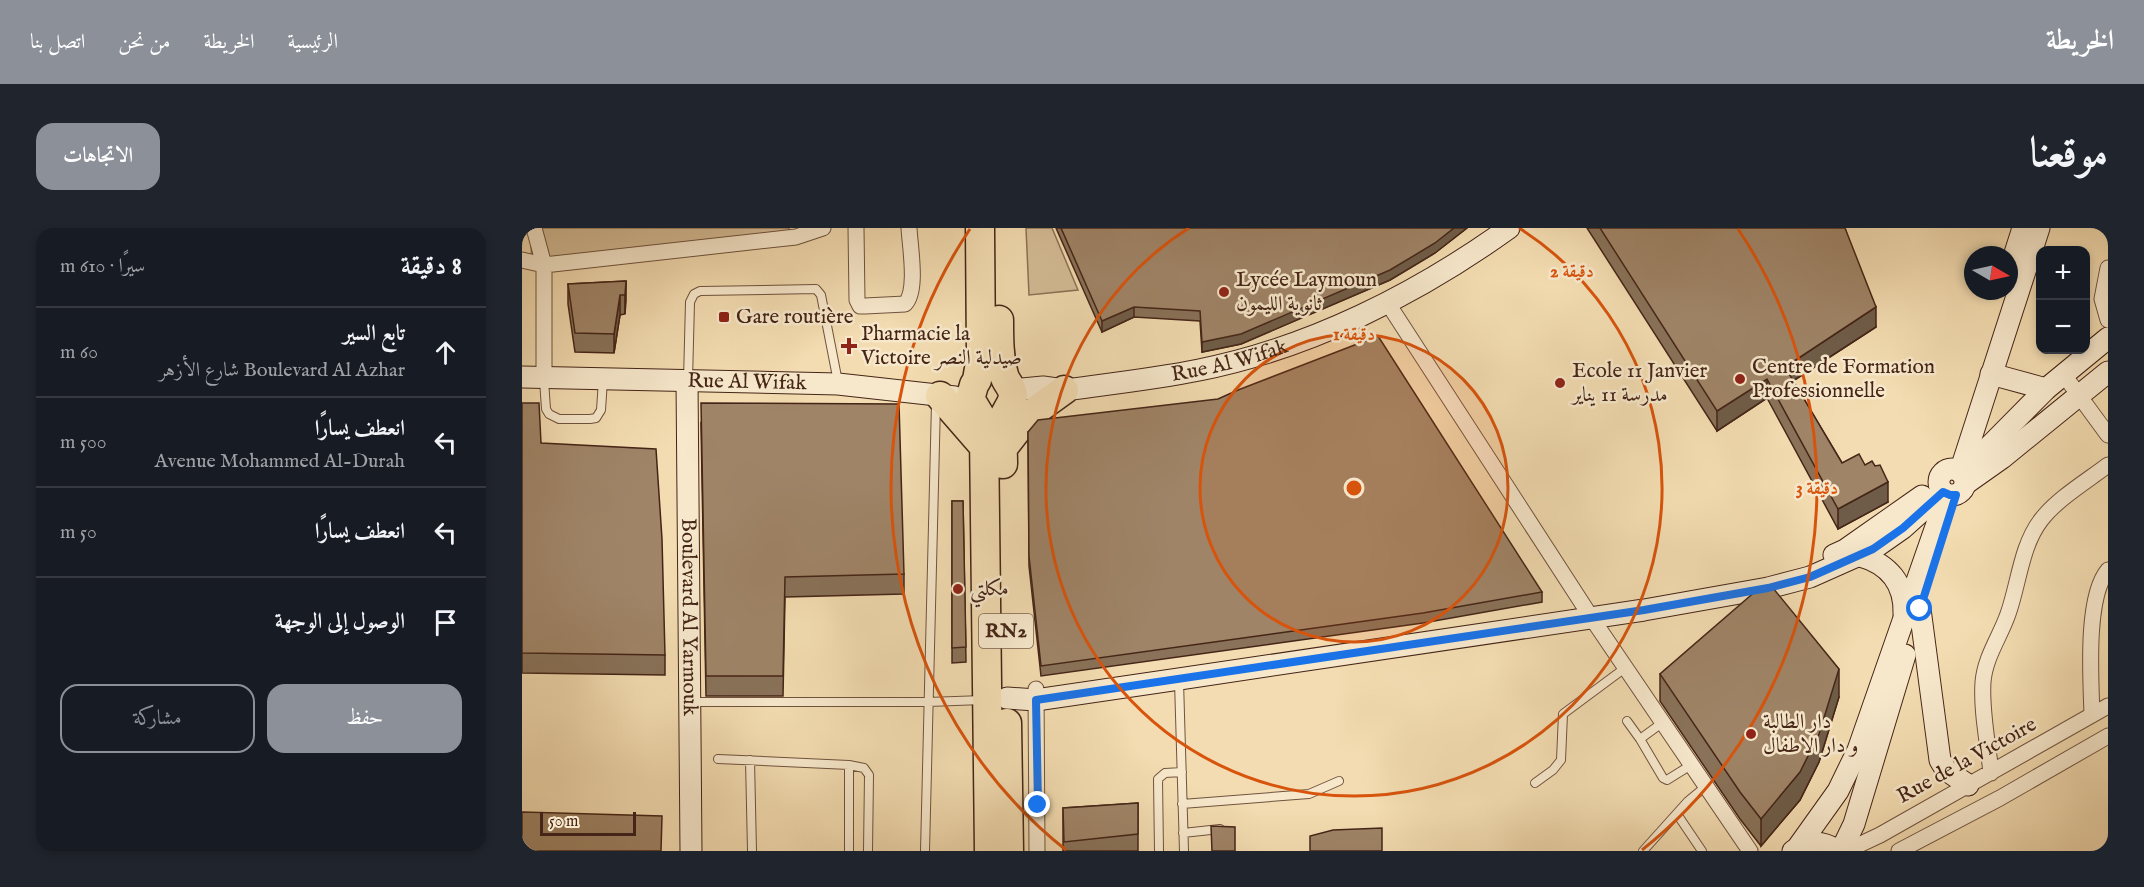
<!DOCTYPE html>
<html lang="ar">
<meta charset="utf-8">
<style>
:root{--surface:#171b24;--page:#20242c;--text:#f1f3f6;--muted:#9ea1a6;--line:#363941;--accent:#8c9099}
body{margin:0;font-family:"IM FELL English",Amiri,serif;background:var(--page);color:var(--text);direction:rtl}
.controls{position:absolute;right:18px;top:18px;display:grid;overflow:hidden;border-radius:12px;box-shadow:0 3px 9px #0003}
.controls button{width:54px;height:54px;display:grid;place-items:center;padding:0;border:0;border-bottom:2px solid var(--line);background:var(--surface);color:var(--text);font:30px sans-serif}
.compass{position:absolute;left:1442px;top:18px;width:54px;height:54px;border-radius:50%;background:var(--surface);box-shadow:0 3px 9px #0003;rotate:99deg}
.scale{position:absolute;left:18px;bottom:15px;width:96px;box-sizing:border-box;padding-left:6px;border:3px solid #452517;border-top:0;font-size:16px;line-height:21px;white-space:nowrap;color:#452517;-webkit-text-stroke:4px #f7e8cc;paint-order:stroke}
.stop{position:absolute;width:18px;height:18px;margin:-14px;border:4px solid #1a73e8;border-radius:50%;background:#fff}
.stop.end{background:#1a73e8;border-color:#fff;box-shadow:0 2px 6px #0008}
.list{margin:0;padding:0;list-style:none}
h2{display:flex;justify-content:space-between;align-items:center;height:78px;margin:0;padding:0 24px;font-size:26px}
h2 small{font-size:20px;font-weight:400;color:var(--muted)}
.list li{display:grid;grid-template-columns:39px 1fr auto;gap:18px;align-items:center;box-sizing:border-box;height:90px;padding:0 24px;border-top:2px solid var(--line)}
.list b{display:block;font-size:22px;white-space:nowrap}
.list p{margin:0;font-size:20px;white-space:nowrap;color:var(--muted)}
.list em{font-size:20px;font-style:normal;color:var(--muted)}
.actions{display:flex;gap:12px;padding:18px 24px}
.actions a{flex:1;padding:14px 0;border:2px solid var(--accent);border-radius:18px;text-align:center;font-size:21px;color:var(--accent)}
.actions .main{background:var(--accent);color:#fff}
.icon{flex:none;width:33px;height:33px;fill:none;stroke:currentColor;stroke-width:2;stroke-linecap:round;stroke-linejoin:round}
.map{position:relative;flex:none;width:1586px;height:623px;overflow:hidden;direction:ltr;border-radius:18px}
header{display:flex;align-items:center;gap:36px;box-sizing:border-box;height:84px;padding:0 30px;background:var(--accent);color:#fff}
header strong{font-size:28px}
nav{display:flex;gap:33px;margin-inline-start:auto;font-size:21px}
.intro{display:flex;align-items:center;justify-content:space-between;box-sizing:border-box;height:144px;padding:0 36px}
h1{margin:0;font-size:42px}
.button{padding:15px 27px;border-radius:18px;background:var(--accent);color:#fff;font-size:21px;font-weight:700}
main{display:flex;gap:36px;padding:0 36px}
aside{flex:1;background:var(--surface);border-radius:18px;box-shadow:0 3px 9px #0003}
.map>svg:first-child{display:block}
</style>
<header>
<strong>الخريطة</strong>
<nav><a>الرئيسية</a><a>الخريطة</a><a>من نحن</a><a>اتصل بنا</a></nav>
</header>
<div class="intro"><h1>موقعنا</h1><a class="button">الاتجاهات</a></div>
<main>
<div class="map">
<svg width="1586" height="623" viewBox="0 0 1586 623">
<rect width="100%" height="100%" fill="#f3dcb1"/>
<filter id="stains"><feTurbulence type="fractalNoise" baseFrequency=".00333" numOctaves="4"/><feColorMatrix values="0 0 0 0 .2 0 0 0 0 .09 0 0 0 0 .02 0 0 0 .5 -.17"/></filter>
<radialGradient id="worn" r=".72"><stop offset=".6" stop-color="#630" stop-opacity="0"/><stop offset="1" stop-color="#630" stop-opacity=".3"/></radialGradient>
<path fill="#d5bd97" stroke="#8d7157" stroke-width="1.5" d="M8 0H267L271 15 10 33Z
M504 0H530L556 62 507 67Z"/>
<g fill="none" stroke-linecap="round" stroke-linejoin="round">
<g stroke="#70533e" stroke-width="10">
<path id="lane" d="M22 152 24 181 27 186 37 191H68L74 190 79 182 81 152
M166 152 168 74 172 66 178 63 294 61 299 67 316 154
M657 453 662 623
M170 474H406L461 472
M1105 493 1118 511
M1140 495 1118 511 1141 550 1145 552 1169 537
M196 531 327 537 342 540 347 547 346 623
M228 532 230 623
M1013 555 1031 542 1039 532 1041 486 1103 440
M660 576 787 566 817 553
M1155 586 1180 623
M661 605 698 601
M327 623V537
M403 623 414 175
M637 623 636 551 643 545 660 544
M1121 623 1166 573 1183 559"/>
</g>
<g stroke="#70533e" stroke-width="17">
<path id="street" d="M12 0 22 37V149
M334 0 335 72 338 78H343L383 76C396 63 388 19 387 0
M0 32 22 37 274 9 301 0
M1586 40 1580 71 1586 92
M865 74 1069 389 1228 623
M1542 147 1586 207
M514 461 515 623
M1570 487C1569 452 1563 369 1586 342
M1469 545C1466 515 1459 483 1461 454 1463 429 1478 409 1486 386 1497 355 1499 318 1519 292 1535 271 1565 253 1586 237
M1324 623 1358 607 1586 478
M1377 623 1478 570 1586 508"/>
</g>
<g stroke="#452517" stroke-width="23">
<g id="secondary">
<path d="M1487 44 1501 0"/>
<path d="M1469 146 1524 161"/>
<path id="s1" d="M0 149 316 156 433 169"/>
<path id="s2" d="M165 153 169 623"/>
<path d="M490 162 521 159 542 162"/>
<path id="s3" d="M528 167 542 162C587 156 633 151 677 142 788 120 895 66 987 0"/>
<circle cx="1430" cy="254" r="13"/>
<path d="M1438 244 1517 0"/>
<path d="M1440 246 1524 161 1586 110"/>
<path d="M1446 254 1480 230 1586 144"/>
<path d="M1312 327 1323 322 1400 268"/>
<path d="M1338 328C1367 336 1383 356 1382 386"/>
<path d="M1398 381 1418 532 1424 542 1446 557"/>
<path d="M485 470 514 472 657 451 1122 382 1246 360 1288 349 1351 321 1381 300 1421 264"/>
<path d="M1276 619 1316 563 1336 522 1425 267"/>
<path d="M1271 623C1286 613 1301 613 1316 623"/>
<path d="M1319 623 1332 596 1383 427"/>
</g>
</g>
<g stroke="#452517" stroke-width="31">
<path id="highway" d="M458 0 459 129 455 152 452 157 449 168 450 174 459 189 462 206 467 623
M477 92C477 111 477 129 482 147 484 155 491 159 491 168 490 177 484 182 482 189 479 205 481 220 481 236
M418 168 458 214
M481 220 506 188 542 162
M485 495 487 623"/>
</g>
<use href="#lane" stroke="#f7e8cc" stroke-width="8"/>
<use href="#street" stroke="#f7e8cc" stroke-width="15"/>
<use href="#secondary" stroke="#f7e8cc" stroke-width="21"/>
<use href="#highway" stroke="#f3dcb1" stroke-width="28"/>
</g>
<path fill="#897259" stroke="#452517" stroke-width="1.5" d="M534 0H945L913 25 868 52 719 116 680 124 678 93 612 89 580 104Z
M1065 0H1323L1354 99 1271 153 1320 235 1343 237 1366 274 1316 301 1245 170 1195 203Z
M104 53 103 86 98 87 92 125 53 124 46 76V56Z
M0 175 19 215 143 427V447L0 445Z
M179 195 382 346V366L263 369 261 468H184Z
M506 204 1020 364V374L901 395 519 448 507 338Z
M430 273H441L444 434 430 435Z
M1138 446 1317 469 1297 534 1278 572 1239 618 1218 591 1138 473Z
M616 575V623H541V580Z"/>
<path fill="#6f5c48" stroke="#452517" stroke-width="1.5" d="M932 0H945L913 25 868 52 719 116 680 124V114Z
M104 53V73L103 86V67Z
M98 67V87L92 125V106Z
M612 79V89L580 104V93Z
M1354 79V99L1263 158V139Z
M1245 151V170L1195 203V183Z
M1366 254V274L1316 301V281Z
M1317 441V469L1297 534 1278 572 1239 618V591Z"/>
<path fill="#9f8467" stroke="#452517" stroke-width="1.5" d="M539 0H932L913 15 868 42 719 106 680 114 678 83 612 79 580 93Z
M1078 0H1323L1354 79 1263 139 1320 235 1337 226 1343 237 1350 233 1353 238 1358 237 1366 254 1316 281 1245 151 1195 183Z
M104 53 103 67H98L92 106 53 105 46 56Z
M856 108 1020 364 901 385 519 438 507 328 506 204 516 192 696 171 716 162Z
M0 175H17L19 215 134 221 140 311 143 427 0 425Z
M179 175 377 176 382 346 263 349 261 448H184Z
M430 273H441L444 419 430 420Z
M1251 360 1317 441 1297 506 1278 544 1239 591 1218 564 1138 446 1235 362Z
M616 575V606L542 614 541 580Z
M0 584 140 588 139 623H0Z
M689 598 713 599V623H690Z
M860 600V623H788V608L811 602Z"/>
<g fill="none" stroke-linecap="round" stroke-linejoin="round">
<path stroke="#1a73e8" stroke-width="8" d="M516 577 514 472 1122 382 1246 360 1288 349 1351 321 1381 300 1421 264 1428 267H1434L1398 381"/>
</g>
<circle cx="832" cy="260" r="154" fill="#d8540d" fill-opacity=".12"/>
<g fill="none" stroke="#d8540d" stroke-width="3">
<circle cx="832" cy="260" r="154"/>
<path d="M997 0A308 308 0 1 1 667 0"/>
<path d="M544 622A463 463 0 0 1 448 1M1216 1A463 463 0 0 1 1120 622"/>
</g>
<g fill="#8f2418" stroke="#f7e8cc" stroke-width="2">
<circle cx="702" cy="64" r="6"/>
<rect x="196" y="83" width="12" height="12" rx="3"/>
<path d="M324 109h6v6h6v6h-6v6h-6v-6h-6v-6h6z"/>
<circle cx="1218" cy="151" r="6"/>
<circle cx="1038" cy="155" r="6"/>
<circle cx="436" cy="361" r="6"/>
<circle cx="1229" cy="506" r="6"/>
</g>
<g text-anchor="middle" dominant-baseline="central" stroke-width="5" stroke-linejoin="round" paint-order="stroke">
<rect fill="#f7e8cc" stroke="#7a604d" stroke-width="1.5" x="457" y="386" width="54" height="34" rx="4.5"/>
<g font-size="20" font-weight="bold" fill="#452517">
<text x="484" y="403">RN2</text>
</g>
<g font-size="21" fill="#452517" stroke="#f7e8cc" text-anchor="start">
<text x="714" y="52">Lycée Laymoun<tspan x="714" dy="24">ثانوية الليمون</tspan></text>
<text x="214" y="89">Gare routière</text>
<text x="339" y="106">Pharmacie la<tspan x="339" dy="24">Victoire صيدلية النصر</tspan></text>
<text x="1230" y="139">Centre de Formation<tspan x="1230" dy="24">Professionnelle</tspan></text>
<text x="1050" y="143">Ecole 11 Janvier<tspan x="1050" dy="24">مدرسة 11 يناير</tspan></text>
<text x="448" y="361">مكلتي</text>
<text x="1241" y="494">دار الطالبة<tspan x="1241" dy="24">و دار الاطفال</tspan></text>
</g>
<g font-size="21" fill="#452517" stroke="#f7e8cc">
<text stroke="none"><textPath href="#s3" startOffset="183">Rue Al Wifak</textPath></text>
<text stroke="none"><textPath href="#s1" startOffset="225">Rue Al Wifak</textPath></text>
<text stroke="none"><textPath href="#s2" startOffset="236">Boulevard Al Yarmouk</textPath></text>
<text transform="translate(1445 533) rotate(-29)">Rue de la Victoire</text>
</g>
</g>
<circle cx="832" cy="260" r="9" fill="#d8540d" stroke="#f7e8cc" stroke-width="3"/>
<g font-size="18" text-anchor="middle" font-weight="bold" fill="#d8540d" stroke="#f7e8cc" stroke-width="5" stroke-linejoin="round" paint-order="stroke">
<text x="1050" y="49">2 دقيقة</text>
<text x="832" y="112">1 دقيقة</text>
<text x="1295" y="266">3 دقيقة</text>
</g>
<rect width="100%" height="100%" filter="url(#stains)"/>
<rect width="100%" height="100%" fill="url(#worn)"/>
</svg>
<div class="controls">
<button>+</button>
<button>−</button>
</div>
<svg class="compass" viewBox="-18 -18 36 36"><path d="M0-13l5 13h-10z" fill="#e53935"/><path d="M0 13l5-13h-10z" fill="#9ea1a6"/></svg>
<div class="scale">50 m</div>
<div class="stop" style="left:1398px;top:381px"></div>
<div class="stop end" style="left:516px;top:577px"></div>
</div>
<aside>
<h2>8 دقيقة<small>سيرًا · 610 m</small></h2>
<ul class="list">
<li><svg class="icon" aria-label="ahead" viewBox="0 0 24 24"><path d="M12 20V5M6 11l6-6 6 6"/></svg><div><b>تابع السير</b><p>Boulevard Al Azhar شارع الأزهر</p></div><em>60 m</em></li>
<li><svg class="icon" aria-label="left" viewBox="0 0 24 24"><path d="M17 20v-9H6M10 6l-5 5 5 5"/></svg><div><b>انعطف يسارًا</b><p>Avenue Mohammed Al-Durah</p></div><em>500 m</em></li>
<li><svg class="icon" aria-label="left" viewBox="0 0 24 24"><path d="M17 20v-9H6M10 6l-5 5 5 5"/></svg><div><b>انعطف يسارًا</b></div><em>50 m</em></li>
<li><svg class="icon" aria-label="arrive" viewBox="0 0 24 24"><path d="M6 21V4h12l-3 4 3 4H6"/></svg><div><b>الوصول إلى الوجهة</b></div></li>
</ul>
<div class="actions"><a class="main">حفظ</a><a>مشاركة</a></div>
</aside>
</main>
